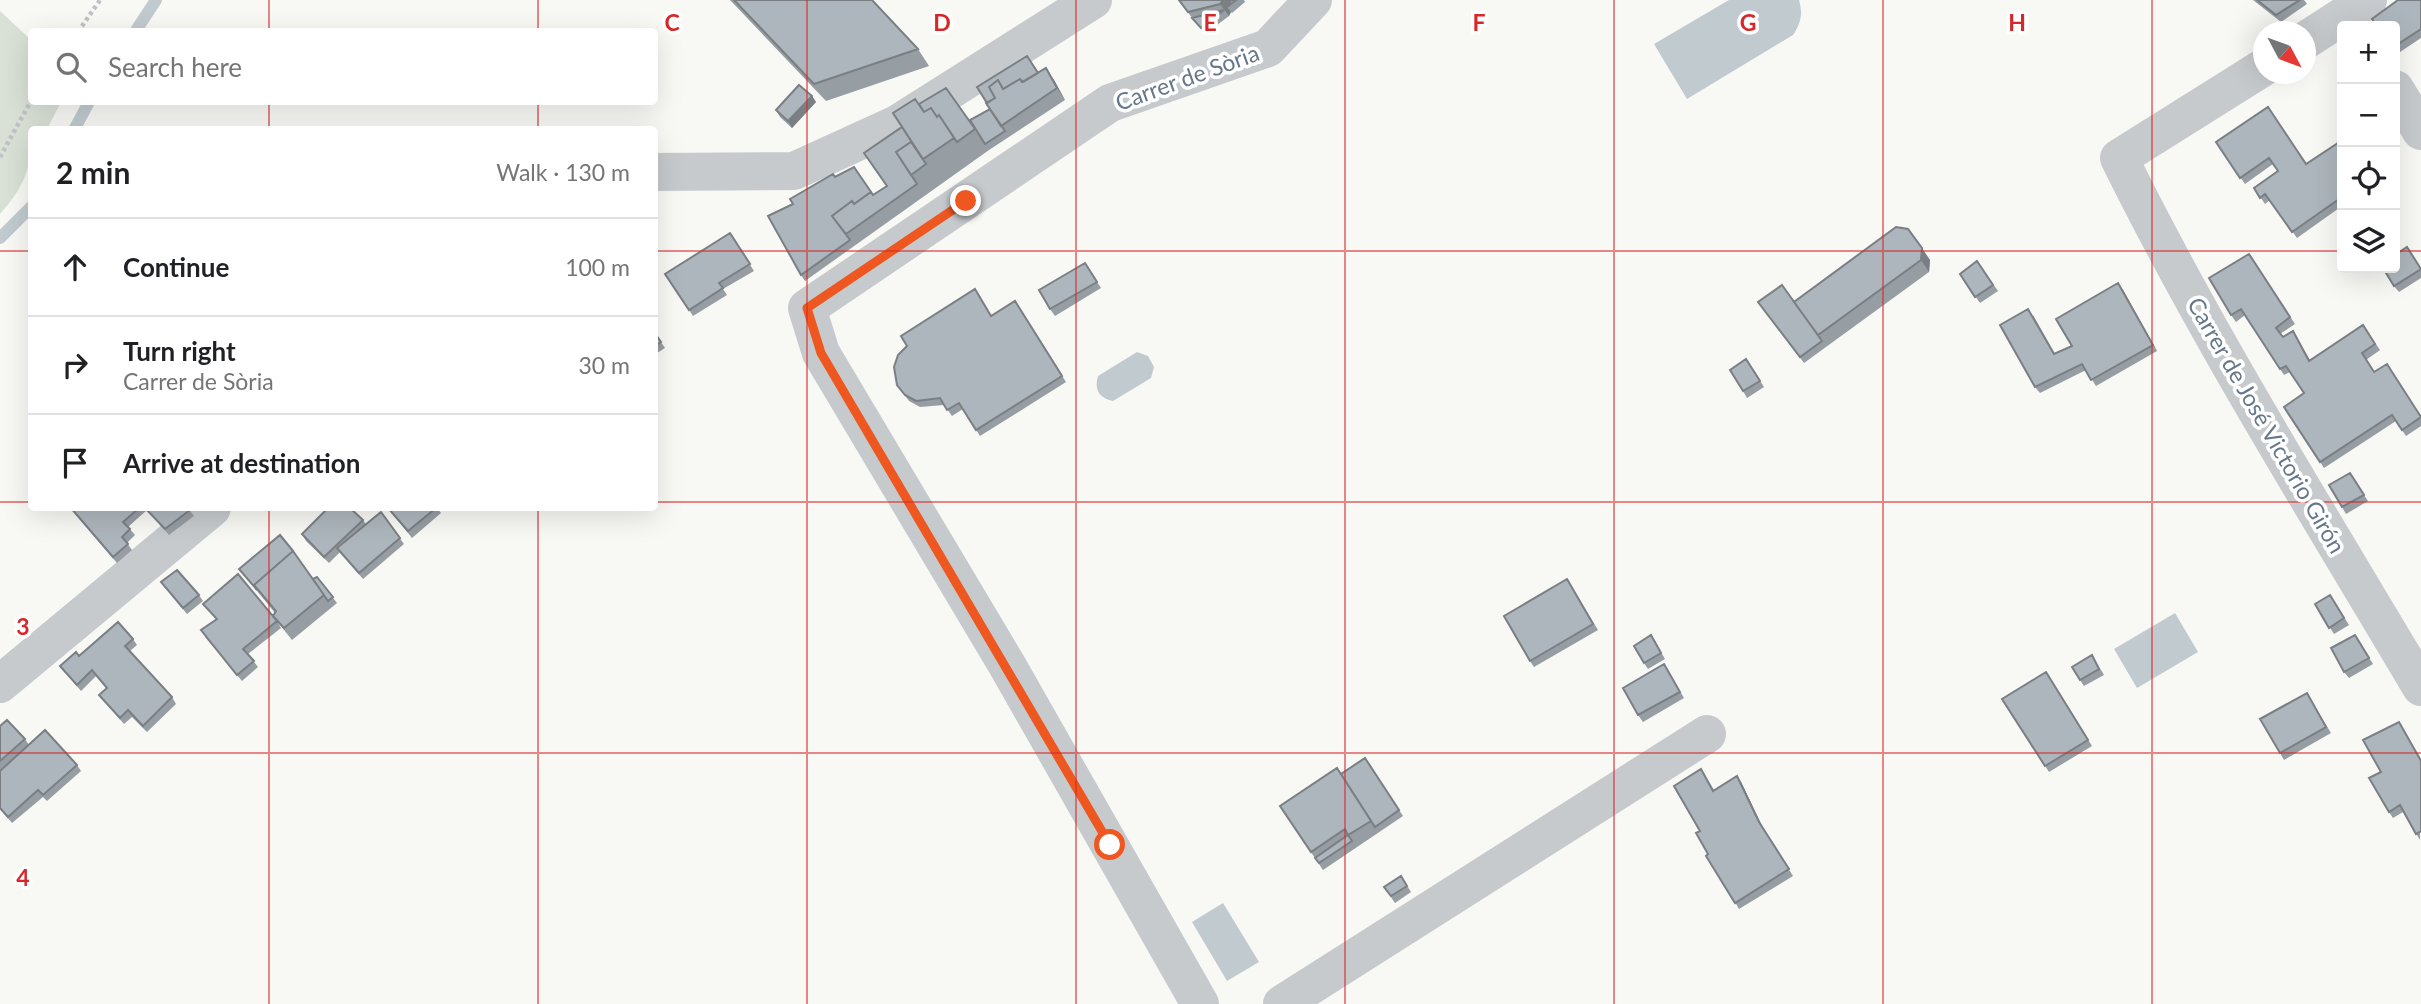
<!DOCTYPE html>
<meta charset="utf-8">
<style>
:root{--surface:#fff;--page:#f2f2f2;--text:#202124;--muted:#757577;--line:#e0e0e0}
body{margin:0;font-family:Lato,sans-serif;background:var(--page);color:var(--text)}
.controls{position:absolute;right:21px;top:21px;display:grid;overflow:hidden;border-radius:7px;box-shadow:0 7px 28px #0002}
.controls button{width:63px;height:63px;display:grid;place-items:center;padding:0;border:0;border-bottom:2px solid var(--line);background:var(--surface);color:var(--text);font:35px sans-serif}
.compass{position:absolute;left:2253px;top:21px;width:63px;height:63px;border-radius:50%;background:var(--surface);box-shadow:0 7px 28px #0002;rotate:131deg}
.stop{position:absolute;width:21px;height:21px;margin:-16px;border:5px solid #ee5720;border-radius:50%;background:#fff}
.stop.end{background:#ee5720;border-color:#fff;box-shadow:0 2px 7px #0008}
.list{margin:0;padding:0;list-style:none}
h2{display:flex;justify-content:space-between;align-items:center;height:91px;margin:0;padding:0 28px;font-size:30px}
h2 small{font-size:23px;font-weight:400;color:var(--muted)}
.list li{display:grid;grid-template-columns:46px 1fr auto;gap:21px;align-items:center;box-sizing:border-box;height:98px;padding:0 28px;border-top:2px solid var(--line)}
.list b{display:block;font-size:26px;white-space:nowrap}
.list p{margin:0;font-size:23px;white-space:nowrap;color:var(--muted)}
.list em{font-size:23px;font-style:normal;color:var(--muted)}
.icon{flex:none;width:38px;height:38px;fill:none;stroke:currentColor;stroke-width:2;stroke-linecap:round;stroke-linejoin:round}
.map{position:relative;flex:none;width:2421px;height:1004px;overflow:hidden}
.search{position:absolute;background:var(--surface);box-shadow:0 7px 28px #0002;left:28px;top:28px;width:630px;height:77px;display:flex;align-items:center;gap:18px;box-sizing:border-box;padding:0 24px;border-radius:7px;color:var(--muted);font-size:26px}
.panel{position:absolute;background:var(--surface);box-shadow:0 7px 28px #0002;left:28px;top:126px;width:630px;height:385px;border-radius:7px}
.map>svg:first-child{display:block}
</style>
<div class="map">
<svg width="2421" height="1004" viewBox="0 0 2421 1004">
<rect width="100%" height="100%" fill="#f8f8f5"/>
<path fill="#d9e0d6" d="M0 11 31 40 32 102H61L47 129 32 130C32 167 25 186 0 214Z"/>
<path fill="#c0cacf" d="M1729 0H1799C1803 14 1801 23 1793 35L1687 99 1654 44Z
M1137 352 1148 356 1154 367 1151 378 1113 401C1099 398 1094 390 1098 376Z
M2175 613 2198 652 2137 688 2114 649Z
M1223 903 1259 962 1227 981 1192 922Z"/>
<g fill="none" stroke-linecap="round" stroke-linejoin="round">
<path stroke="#c0cacf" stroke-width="12" d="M135 32 156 0
M74 130 89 102
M0 238 32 206"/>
<path stroke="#bfc2c4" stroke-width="4.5" stroke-dasharray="3.5 3.5" stroke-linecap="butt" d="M78 32 100 0
M0 157 32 99"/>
<path stroke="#c6cacd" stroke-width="38" d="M2306 40 2368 0
M2264 67 2119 158C2209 340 2318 513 2421 687
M2395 89 2421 131
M654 172 794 171 897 124 1093 0
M0 684 212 508
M1200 1004 1007 665 821 353 807 308 1110 103 1268 48 1313 0
M1282 1004 1707 734"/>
</g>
<path fill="#969da3" d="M730 0H872L918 49 929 66 826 101Z
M1178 0H1244L1245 2 1232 13 1231 12 1229 16 1205 34Z
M2253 0H2304L2307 4 2281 22Z
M2421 0V38L2397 54 2395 51V26Z
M1038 73 1054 80 1065 100 989 150 805 281 801 275 793 204 835 177 873 195 887 186 902 127 919 104 946 88 985 144 990 109Z
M812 96 816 102 792 128 780 117 776 110Z
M2216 142 2306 164 2342 144V206L2297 238 2270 200 2265 204 2254 188 2278 171 2273 164 2245 184Z
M1896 227 1930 260 1929 272 1804 363 1758 302 1809 323Z
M730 233 754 271 723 289 727 295 693 316 665 274Z
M2249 254 2295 324 2280 334 2283 337 2293 331 2310 360 2363 325 2380 350 2366 360 2374 372 2421 415V426L2406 436 2396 421 2324 468 2284 407 2304 393 2290 372 2284 375 2245 315 2236 322 2231 315Z
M1977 261 1998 291 1980 303 1960 274Z
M1085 263 1101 288 1055 316 1050 309Z
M2421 268V278L2399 292 2394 286Z
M2123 290 2157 351 2096 386 2086 370 2040 393 2035 387 2033 315 2055 354 2072 346Z
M1015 301 1066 382 980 436 963 409 952 416 944 405 920 407 909 401 897 385 992 316Z
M654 332 665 348 654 355Z
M1746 359 1764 387 1747 398 1743 391Z
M2350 473 2368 501 2346 514 2342 507Z
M70 508H188L194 516 169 535 147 510 128 527 135 535 127 543 132 550 117 563Z
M388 508H437L441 513 412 538Z
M381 512 404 544 363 579 340 552 329 563 306 541 302 534 363 520 366 524Z
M239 569 313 579 317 577 337 603 292 640 273 616 275 613Z
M1567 579 1598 630 1534 667 1530 661Z
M161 582 199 595 203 601 187 614Z
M2334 601 2349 625 2334 634 2315 604Z
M203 604 277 621 281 628 248 654 258 667 242 681 205 637 216 619Z
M2355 635 2373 664 2349 678 2344 672Z
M133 639 137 645 130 651 172 697 176 704 147 732 132 717 124 724 99 695 107 688 96 676 81 691 60 666 79 656Z
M1655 642 1665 659 1648 669 1644 663Z
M2092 655 2104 675 2084 686 2080 680Z
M1664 664 1684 698 1643 722 1638 715Z
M2050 678 2092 746 2049 772 2002 699Z
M2307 693 2331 733 2284 760 2280 753Z
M2399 722 2421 759 2420 840 2403 812 2393 818 2389 812 2381 772Z
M0 726 25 739 29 745 77 765 81 771 47 801 43 797 12 823 0 809Z
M1365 758 1403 816 1323 870 1280 806 1341 774Z
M1701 769 1714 790 1741 782 1763 828 1793 876 1739 909 1708 854Z
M1401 876 1411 892 1395 903 1384 887Z"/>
<path fill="#7a7f84" d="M1223 0H1233L1227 7 1231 12 1229 16 1220 4Z
M1046 68 1054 80 1065 100 1057 88Z
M812 96 816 102 792 128 788 121Z
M1922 248 1930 260 1929 272 1921 260Z
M2118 283 2123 290 2157 351 2153 345Z
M1737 776 1741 782 1763 828 1793 876 1759 822Z"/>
<path fill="#aeb6bd" stroke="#7a7f84" stroke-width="2" d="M734 0H872L918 49 814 84Z
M1179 0H1223L1220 4 1188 12Z
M1231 0H1236L1227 7Z
M2257 0H2300L2276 15Z
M2398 0H2421V29L2395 46V26H2377L2372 19Z
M1224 10 1201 28 1192 18Z
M1027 56 1038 73 1023 82 1020 79 1003 89 998 80 989 87 995 98 987 103 977 87Z
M1046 68 1057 88 1001 126 986 103 995 98 989 87 998 80 1003 89 1020 79 1022 82Z
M799 85 812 96 788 121 776 110Z
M946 88 975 129 957 142 939 115 937 117 931 108 924 112 919 104Z
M915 99 924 112 931 108 937 117 939 115 954 138 923 159 893 113Z
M2268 107 2306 164 2341 141 2342 144V197L2292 232 2265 194 2260 198 2254 188 2278 171 2269 158 2240 178 2216 142Z
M990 109 1005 131 985 144 970 120Z
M902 127 913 144 911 142 896 152 917 184 846 234 832 216 852 201 854 204 871 192 873 195 887 186 864 153Z
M911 142 926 164 911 175 896 152Z
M854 167 871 192 854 204 852 201 832 216 850 240 801 275 768 216 793 204 790 199 833 174 835 177Z
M1896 227 1908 229 1922 248 1921 260 1818 335 1794 302Z
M730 233 750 264 719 283 723 288 689 310 665 274Z
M2407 247 2421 269 2394 286 2383 268H2395V255Z
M2249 254 2290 317 2276 328 2283 337 2293 331 2309 361 2363 325 2375 344 2362 353 2374 372 2387 364 2421 417 2402 430 2392 415 2320 462 2284 407 2304 393 2286 366 2280 369 2241 309 2231 315 2209 278Z
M1977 261 1993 285 1975 297 1960 274Z
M1085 263 1097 282 1050 309 1039 290Z
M2118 283 2153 345 2091 380 2082 364 2035 387 2000 325 2028 309 2054 354 2072 346 2056 319Z
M1782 285 1822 341 1800 357 1758 302Z
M975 289 991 316 1015 301 1062 376 976 430 959 403 947 410 940 398 916 401 905 395 897 385 894 367 898 355 907 346 901 336Z
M654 332 661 342 654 346Z
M1746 359 1760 381 1743 391 1730 370Z
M2350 473 2364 495 2342 507 2329 485Z
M71 508H139L123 522 130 529 122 537 128 544 113 557Z
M145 508H188L190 510 165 529Z
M328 508H350L363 520 324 557 302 534Z
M388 508H436L408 531Z
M381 512 400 538 359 573 337 548Z
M280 535 293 551 254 585 257 590 239 569Z
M293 551 324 595 284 628 273 616 276 611 254 585Z
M177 570 199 595 183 608 161 582Z
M238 574 277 621 243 649 254 661 237 675 201 630 217 619 203 604Z
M317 577 333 597 328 601 313 579Z
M1567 579 1593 624 1530 661 1504 616Z
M2330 595 2344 618 2329 628 2315 604Z
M118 622 133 639 125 646 172 697 143 726 128 710 120 718 99 695 107 688 92 670 77 685 60 666 76 652 79 656Z
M1651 635 1661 653 1644 663 1634 646Z
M2355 635 2369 658 2344 672 2331 648Z
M2092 655 2099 669 2080 680 2072 667Z
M1664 664 1680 692 1638 715 1623 688Z
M2046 672 2088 740 2045 766 2002 699Z
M2307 693 2326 727 2280 753 2260 719Z
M7 720 25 739 0 761V726Z
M2399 722 2421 761V831L2416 834 2400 805 2389 812 2369 778 2381 772 2363 740Z
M45 730 77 765 43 795 38 790 8 817 0 808V771Z
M1365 758 1399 810 1375 827 1341 774Z
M1337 768 1371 821 1348 835 1345 829 1311 852 1280 806Z
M1701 769 1713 791 1737 776 1759 822 1789 869 1735 903 1706 856 1708 854 1696 833 1700 831 1674 786Z
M1348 835 1352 841 1319 863 1315 858Z
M1401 876 1407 886 1391 896 1384 887Z"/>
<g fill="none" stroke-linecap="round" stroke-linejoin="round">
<path stroke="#ee5720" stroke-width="9" d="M966 201 807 308 821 353 1110 845"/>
</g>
<path fill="none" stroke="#d62828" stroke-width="2" stroke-opacity="0.55" d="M269 0V32M538 0V32M807 0V1004M1076 0V1004M1345 0V1004M1614 0V1004M1883 0V1004M2152 0V1004M269 102V130M538 102V130M0 251H32M654 251H2342M2395 251H2421M0 502H32M654 502H2421M269 508V1004M538 508V1004M0 753H2421"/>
<g text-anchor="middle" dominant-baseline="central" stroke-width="7" stroke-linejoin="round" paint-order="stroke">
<g font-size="23" fill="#657788" stroke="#fff">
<text transform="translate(1187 77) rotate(-20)">Carrer de Sòria</text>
<text transform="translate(2267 425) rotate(60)">Carrer de José Victorio Girón</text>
</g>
</g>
<g font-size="23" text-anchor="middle" font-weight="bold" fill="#d62828" stroke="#fff" stroke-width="7" stroke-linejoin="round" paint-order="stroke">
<text x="672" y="31">C</text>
<text x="942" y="31">D</text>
<text x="1210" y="31">E</text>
<text x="1479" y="31">F</text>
<text x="1748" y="31">G</text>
<text x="2017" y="31">H</text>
<text x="23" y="635">3</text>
<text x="23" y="886">4</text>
</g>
</svg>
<div class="controls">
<button>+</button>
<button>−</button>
<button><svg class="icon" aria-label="locate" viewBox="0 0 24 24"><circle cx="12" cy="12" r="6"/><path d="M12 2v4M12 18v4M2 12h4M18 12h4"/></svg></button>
<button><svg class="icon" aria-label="layers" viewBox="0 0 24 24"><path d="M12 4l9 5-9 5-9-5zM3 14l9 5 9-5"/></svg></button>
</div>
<svg class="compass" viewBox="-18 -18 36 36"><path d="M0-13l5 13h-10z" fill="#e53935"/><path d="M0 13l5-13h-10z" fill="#757577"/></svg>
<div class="stop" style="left:1110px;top:845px"></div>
<div class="stop end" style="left:966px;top:201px"></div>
<div class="search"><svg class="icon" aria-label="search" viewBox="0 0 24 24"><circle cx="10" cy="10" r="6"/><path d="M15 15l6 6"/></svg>Search here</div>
<section class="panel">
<h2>2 min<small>Walk · 130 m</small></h2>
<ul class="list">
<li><svg class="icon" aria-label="ahead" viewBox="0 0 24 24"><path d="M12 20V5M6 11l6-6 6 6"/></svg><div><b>Continue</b></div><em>100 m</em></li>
<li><svg class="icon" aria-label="right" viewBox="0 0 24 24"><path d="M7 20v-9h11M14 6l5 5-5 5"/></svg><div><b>Turn right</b><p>Carrer de Sòria</p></div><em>30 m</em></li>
<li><svg class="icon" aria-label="arrive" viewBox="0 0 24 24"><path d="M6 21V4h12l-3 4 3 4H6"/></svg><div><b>Arrive at destination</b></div></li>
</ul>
</section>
</div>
